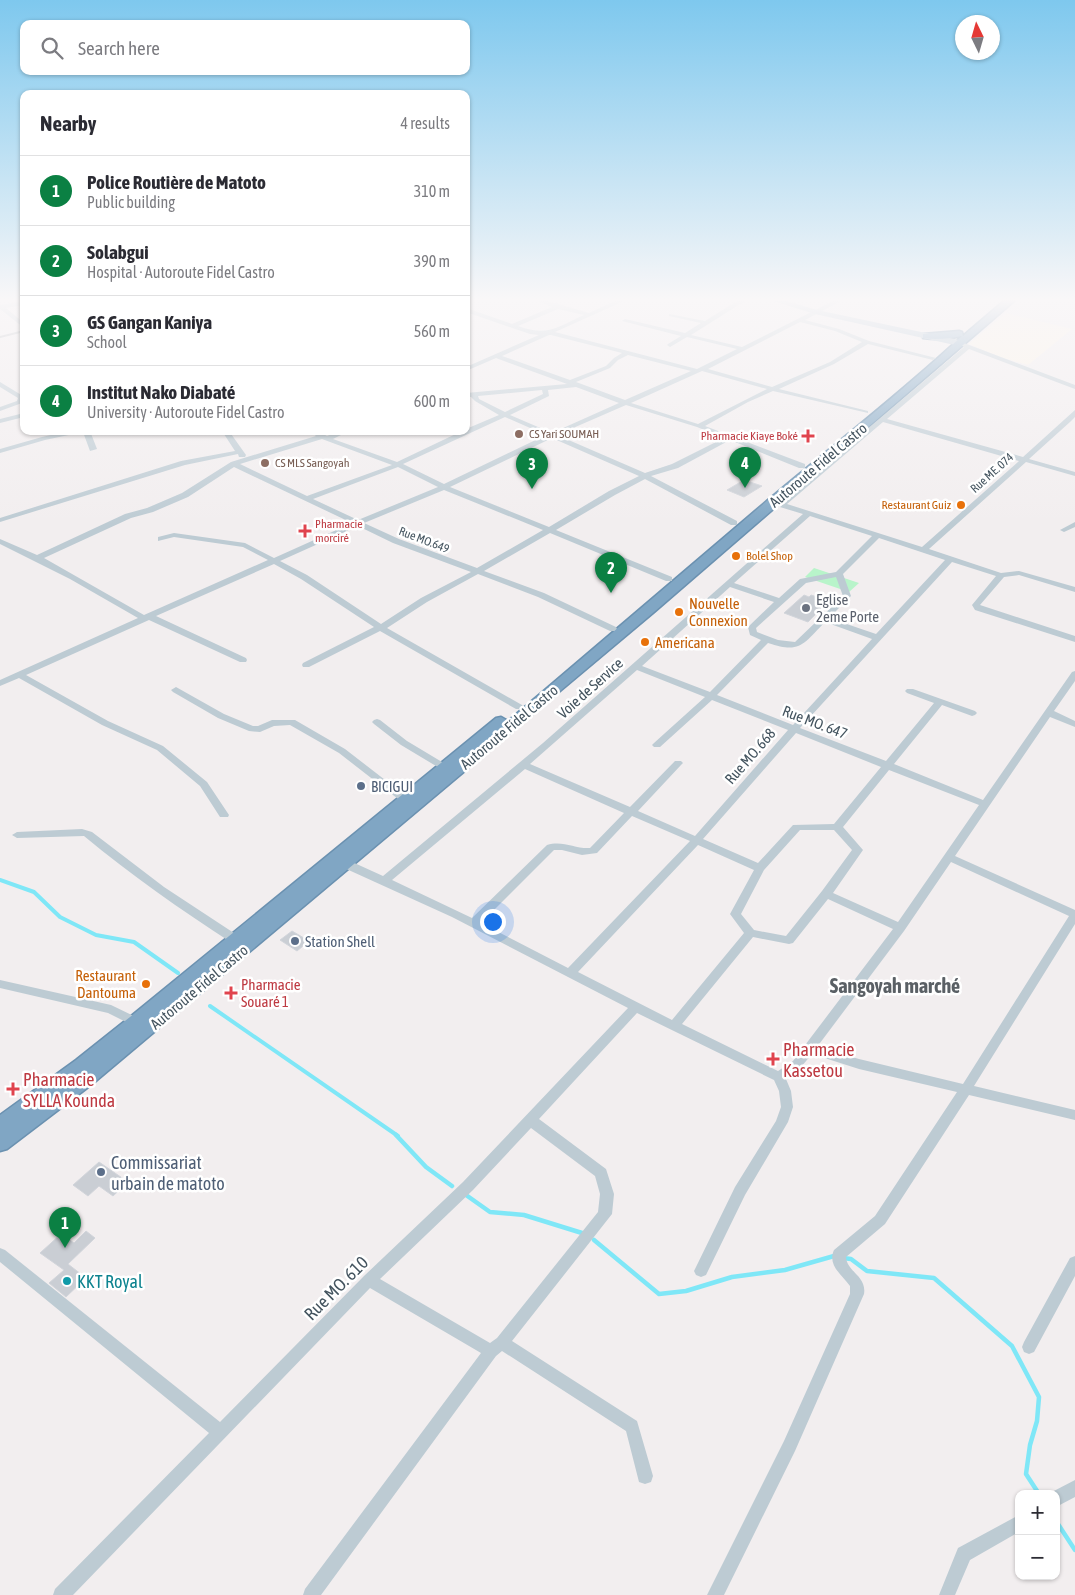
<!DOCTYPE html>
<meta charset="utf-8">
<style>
:root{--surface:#fff;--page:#f2f2f3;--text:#2b2b33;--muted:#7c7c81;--line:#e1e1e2;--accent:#0b8043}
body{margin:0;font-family:"Asap Condensed",sans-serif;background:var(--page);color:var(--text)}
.controls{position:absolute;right:15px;bottom:15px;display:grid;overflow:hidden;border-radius:10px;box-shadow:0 1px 4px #0004}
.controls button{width:45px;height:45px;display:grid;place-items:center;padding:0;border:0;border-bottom:1px solid var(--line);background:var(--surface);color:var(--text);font:25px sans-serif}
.compass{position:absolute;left:955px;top:15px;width:45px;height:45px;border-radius:50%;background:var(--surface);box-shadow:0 1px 4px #0004;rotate:355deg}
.you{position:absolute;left:492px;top:921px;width:18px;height:18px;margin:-12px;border:4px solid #fff;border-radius:50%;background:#1a73e8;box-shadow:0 0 0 8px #1a73e833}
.badge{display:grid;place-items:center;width:32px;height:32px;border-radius:50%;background:var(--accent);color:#fff;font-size:16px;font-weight:700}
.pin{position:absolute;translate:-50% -41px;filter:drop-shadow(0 1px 2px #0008)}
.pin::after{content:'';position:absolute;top:26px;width:18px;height:15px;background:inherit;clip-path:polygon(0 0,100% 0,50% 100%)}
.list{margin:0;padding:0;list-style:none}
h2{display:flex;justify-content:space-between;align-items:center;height:65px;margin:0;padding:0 20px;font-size:21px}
h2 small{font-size:16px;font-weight:400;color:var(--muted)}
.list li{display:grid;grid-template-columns:32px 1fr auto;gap:15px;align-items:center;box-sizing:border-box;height:70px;padding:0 20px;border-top:1px solid var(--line)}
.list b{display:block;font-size:19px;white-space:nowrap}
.list p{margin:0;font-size:16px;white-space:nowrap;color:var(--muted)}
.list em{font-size:16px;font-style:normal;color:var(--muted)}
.icon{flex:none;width:28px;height:28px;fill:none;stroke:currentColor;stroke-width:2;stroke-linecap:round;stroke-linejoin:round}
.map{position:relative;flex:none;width:1075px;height:1595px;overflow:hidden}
.search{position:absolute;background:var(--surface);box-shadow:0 1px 4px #0004;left:20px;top:20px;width:450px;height:55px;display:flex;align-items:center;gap:12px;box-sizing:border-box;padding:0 18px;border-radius:10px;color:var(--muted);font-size:19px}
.panel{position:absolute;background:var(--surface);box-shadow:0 1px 4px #0004;left:20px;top:90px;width:450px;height:345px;border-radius:10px}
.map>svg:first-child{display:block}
</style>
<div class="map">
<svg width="1075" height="1595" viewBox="0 0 1075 1595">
<rect width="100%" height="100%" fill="#f2eeef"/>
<path fill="#fef5e6" d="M1006 313 1072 329 1028 365 1000 357 969 344Z"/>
<path fill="#b8f4ca" d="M814 568 859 583 849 592 805 577Z"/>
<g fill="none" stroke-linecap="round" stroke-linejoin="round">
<path stroke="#7fe7f7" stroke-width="4" d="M0 880 34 892 60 917 96 935 134 942 178 973
M210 1006 398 1136"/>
<path stroke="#7fe7f7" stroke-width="4.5" d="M396 1135 426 1167 452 1186
M466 1195 490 1212 524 1215 582 1233
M594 1240 659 1294 686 1291 732 1277 785 1270 834 1256
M843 1258 851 1259 867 1271 934 1278 1012 1346 1039 1397 1037 1421 1030 1445 1026 1474 1039 1494
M1056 1521 1075 1550"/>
</g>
<path fill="#caced4" stroke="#d2d5db" d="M744 480 762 486 744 497 727 490Z
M804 595 809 597 811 595 824 599 822 601 827 603 808 622 784 613Z
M292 931 309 941 297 951 280 940Z
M99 1162 128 1182 113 1196 99 1186 88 1196 73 1185Z
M86 1231 95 1238 68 1264 86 1278 66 1297 49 1283 64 1270 40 1253 61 1234 74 1243Z"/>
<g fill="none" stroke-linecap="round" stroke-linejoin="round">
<g stroke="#6b91b0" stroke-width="3">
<path id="highway" d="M1004 301H1014L654 612 91 1085 7 1149 0 1151V1115L76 1060 130 1017 496 718 501 717 508 721C595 648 681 574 768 500 833 445 900 394 962 336 949 339 935 340 923 338V334L959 331 962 332 963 336Z"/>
</g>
<path fill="#bdcbd3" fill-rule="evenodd" d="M24 301V305L6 308 24 323V328L0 309V305Z
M538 301H548L589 313 615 301H624L555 332 697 369 737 349 687 337 670 347 667 345 668 344 681 336 622 321 625 319 685 333 701 323 669 316V314L705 321 737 301H745L691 335 742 347 833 301H841L805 320 839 329 869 341 936 358 933 360 868 344 834 364 779 389 868 411V413L773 391 748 402 705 426 805 464V468H799L730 440 678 468 651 476 737 521V525H731L645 479 615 495 556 530 672 577V581H666L550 533 484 571 544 593 616 627 617 629 616 631H610L538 597 478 574 427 602 387 628 522 705 524 707 522 709H516L380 631 309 667H303L302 665 303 663 374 627 301 579 274 564 156 616 246 658 247 660 246 662H240L149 620 26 675 108 721 163 746 207 782 229 815 228 817H220L200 786 157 750 102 725 19 678 0 686V680L138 618 70 579 0 544V539L37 555 125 514 147 508 182 493 231 462 316 436 310 431H318L327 436 339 431H349L333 439 397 462 462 431H466V429L499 415 475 401 471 397H466V393L567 384 496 358 466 371V367L539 335 530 334 466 312V308L512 324 552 307ZM558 309 584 315C557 327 548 337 518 326ZM800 322 835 331 862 342 830 362 772 387 708 369ZM549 335H551L622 353 614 358 606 366 570 380 502 356ZM628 355 691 371 625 400 576 382 610 368 618 360ZM702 371 767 389 698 424 631 403ZM576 387 619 403 552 433 510 415 549 396 548 390ZM542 390 543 394 505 412 479 399 478 396ZM626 405 697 427 724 438 672 464 645 473 557 435ZM505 417 546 435 444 484 403 464ZM552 438 639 476 609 491 549 527 450 487ZM322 439 392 465 307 496 240 464ZM234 467 352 523 274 558 245 543 174 533 158 537V541L174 537 243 547 268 560 144 615 44 558 131 518 153 512 188 497ZM398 467 438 487 358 520 313 499ZM444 490 543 530 477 568 399 539 364 523ZM358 526 393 543 471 572 421 598 381 624 307 575 280 561Z
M964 343 1075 385V389L969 349 887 419 1023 457 1075 410V417L1070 422 1029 459 1075 472V476L1026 462 929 549 1001 573 1019 571 1075 587V592L1019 575 1004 577 980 605 1075 636V642L975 610 972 605 996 576 952 562 800 728 886 761 934 703 907 693 905 691 907 689H913L975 711 977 713 975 715 972 716 942 705 894 764 983 800 1072 672 1075 671V681L1054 711 1075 721V727L1050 717 955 856 1075 910V924L974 1086 1075 1110V1120L969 1095 885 1224 846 1257C847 1272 867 1276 864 1294L795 1451 724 1595H707L784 1441 850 1294V1286C842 1275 827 1265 834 1250L875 1216 957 1092 859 1069 812 1054 801 1067 786 1079 791 1091 793 1107 788 1122 745 1195 706 1275 701 1277 696 1275 694 1271 696 1267 735 1187 776 1121 781 1107 779 1091 774 1080 637 1013 539 1119 606 1169 614 1194 612 1214 512 1341 637 1421 653 1476 651 1482 645 1484 639 1482 626 1431 502 1351 496 1356 321 1595H303L305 1589 481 1353 370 1288 73 1595H53L55 1589 209 1433 0 1262V1248L5 1250 220 1422 364 1276 463 1182 628 1008 452 917 342 867 341 864 342 861H350L383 876 543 743 803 514 770 504V500L781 502 964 347 961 345ZM883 422 1019 461 922 547 787 504ZM810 516 872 536 836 572 800 579 779 598 734 583ZM879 538 945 560 876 634 829 618 851 596 843 574ZM836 577 843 596 795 642 778 640 757 632 756 628 806 583ZM730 587 774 602 748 627 750 635 761 640 710 692 642 666ZM825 622 872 639 793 725 717 695 768 643C801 654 803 644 825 622ZM637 670 705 697 654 743 652 745 654 747H660L712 700 788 730 695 836 638 811 681 765 683 763 681 761H675L630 807 530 764ZM796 733 881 767 834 824 793 825 758 863 703 839ZM525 769 624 813 590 848C575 849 563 840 547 845L472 918 392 880ZM889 770 979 805 898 922 833 893 863 850 843 827ZM632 816 690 841 568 968 481 923 554 850H562L582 855 597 853ZM800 830H834L852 850 822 891 786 936 754 930 741 914 764 870ZM698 845 754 870 730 914 744 933 672 1020 578 972ZM951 862 1069 916 963 1084 859 1059 817 1047 904 931ZM828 899 893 929 793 1061 778 1071 682 1024 753 937 789 944 793 943ZM531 1128 595 1176 600 1194 598 1212 497 1338 490 1343 380 1279 473 1190Z
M0 382 23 396 22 403 0 411V407L17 401 18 398 0 387Z
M24 413V417L0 423V419Z
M68 431H90L97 449 90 451 83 432 45 440 0 453V449L42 437Z
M222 431H229L246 455 245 457H239L238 454 185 465 0 522V518L181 461 235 451Z
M1075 522V527L1064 532 1060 530Z
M176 687 224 714 253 726H258L272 720H295L345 749 411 800 406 803 402 802 339 753 290 725 274 726 260 732 249 731 218 718 173 692 171 690Z
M377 719 380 720 407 741 447 765 449 767 447 769H441L401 745 374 724 372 722 374 720Z
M82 829 92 832 164 887 240 937 242 940 240 943H232C181 910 131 875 84 836L17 838 12 835 17 832Z
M0 980 111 1005 140 1019 142 1022 140 1025 136 1027 108 1013 0 988Z
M1075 1256V1276L1034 1352 1029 1354 1024 1352 1022 1347 1024 1342 1070 1258Z
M1075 1480V1497L1056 1507V1494L1050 1493Z
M1019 1515V1532L970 1560 955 1595H939L958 1548Z"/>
<path fill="#abc1d1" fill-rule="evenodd" d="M773 301H787L817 310 959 340 963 343 959 346 815 314Z"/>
<use href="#highway" fill="#80a6c4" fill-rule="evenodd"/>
<path stroke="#b0b5ba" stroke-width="2" d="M0 337 24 331"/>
</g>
<linearGradient id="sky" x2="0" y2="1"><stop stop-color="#7ec8ee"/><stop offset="0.57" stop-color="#f9f7f8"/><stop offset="1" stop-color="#f9f7f8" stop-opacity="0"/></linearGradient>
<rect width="1075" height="525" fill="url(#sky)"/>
<g fill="#8d6e63" stroke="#fff" stroke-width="2">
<circle cx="519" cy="434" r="5"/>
<circle cx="265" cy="463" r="5"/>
</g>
<g fill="#e0444e" stroke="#fff" stroke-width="2">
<path d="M805.5 428.5h5v5h5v5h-5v5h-5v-5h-5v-5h5z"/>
<path d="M302.5 523.5h5v5h5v5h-5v5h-5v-5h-5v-5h5z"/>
<path d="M228.5 985.5h5v5h5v5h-5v5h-5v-5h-5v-5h5z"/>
<path d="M770.5 1051.5h5v5h5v5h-5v5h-5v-5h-5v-5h5z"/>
<path d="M10.5 1081.5h5v5h5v5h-5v5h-5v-5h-5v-5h5z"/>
</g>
<g fill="#e8710a" stroke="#fff" stroke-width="2">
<circle cx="961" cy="505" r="5"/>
<circle cx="736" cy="556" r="5"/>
<circle cx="679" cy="612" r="5"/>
<circle cx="645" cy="642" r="5"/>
<circle cx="146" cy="984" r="5"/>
</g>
<circle fill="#6b7280" stroke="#fff" stroke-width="2" cx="806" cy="608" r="5"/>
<g fill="#5c6f8a" stroke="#fff" stroke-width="2">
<circle cx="361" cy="786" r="5"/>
<circle cx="295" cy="941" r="5"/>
<circle cx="101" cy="1172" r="5"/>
</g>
<circle fill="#0f9aa8" stroke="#fff" stroke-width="2" cx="67" cy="1281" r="5"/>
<g text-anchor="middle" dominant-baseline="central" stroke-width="5" stroke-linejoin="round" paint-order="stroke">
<g font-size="12" fill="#785e54" stroke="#fff" text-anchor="start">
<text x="529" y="434">CS Yari SOUMAH</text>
<text x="275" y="463">CS MLS Sangoyah</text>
</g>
<g font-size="12" fill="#be3a42" stroke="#fff" text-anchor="end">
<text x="798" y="436">Pharmacie Kiaye Boké</text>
<text x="315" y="524" text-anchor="start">Pharmacie<tspan x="315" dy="14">morciré</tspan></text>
</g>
<g font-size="12" fill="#44545f" stroke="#fff">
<text transform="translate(992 473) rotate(-42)">Rue ME. 074</text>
<text transform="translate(424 540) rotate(21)">Rue MO.649</text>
</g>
<g font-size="12" fill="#c56008" stroke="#fff" text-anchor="end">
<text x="951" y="505">Restaurant Guiz</text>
<text x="746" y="556" text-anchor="start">Bolel Shop</text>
</g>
<g font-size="15" fill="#44545f" stroke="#fff">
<text transform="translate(818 465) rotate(-40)">Autoroute Fidel Castro</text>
<text transform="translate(590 688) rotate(-42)">Voie de Service</text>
<text transform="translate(815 722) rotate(21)">Rue MO. 647</text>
<text transform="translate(509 727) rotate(-40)">Autoroute Fidel Castro</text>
<text transform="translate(750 756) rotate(-49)">Rue MO. 668</text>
<text transform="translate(199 987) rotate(-40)">Autoroute Fidel Castro</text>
</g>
<g font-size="15" fill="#5b616d" stroke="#fff" text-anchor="start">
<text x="816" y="599">Eglise<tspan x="816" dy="17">2eme Porte</tspan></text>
</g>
<g font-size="15" fill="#c56008" stroke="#fff" text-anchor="start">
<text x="689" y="603">Nouvelle<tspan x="689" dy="17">Connexion</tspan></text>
<text x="655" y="642">Americana</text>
<text x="136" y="975" text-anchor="end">Restaurant<tspan x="136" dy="17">Dantouma</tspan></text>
</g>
<g font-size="15" fill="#4e5e75" stroke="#fff" text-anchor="start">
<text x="371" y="786">BICIGUI</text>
<text x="305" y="941">Station Shell</text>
</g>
<g font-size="15" fill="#be3a42" stroke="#fff" text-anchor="start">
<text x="241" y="984">Pharmacie<tspan x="241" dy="17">Souaré 1</tspan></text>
</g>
<g font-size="18" fill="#be3a42" stroke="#fff" text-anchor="start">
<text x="783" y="1049">Pharmacie<tspan x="783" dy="21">Kassetou</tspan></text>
<text x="23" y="1079">Pharmacie<tspan x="23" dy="21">SYLLA Kounda</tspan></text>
</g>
<g font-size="18" fill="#4e5e75" stroke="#fff" text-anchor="start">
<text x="111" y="1162">Commissariat<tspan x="111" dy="21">urbain de matoto</tspan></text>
</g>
<g font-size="18" fill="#0d838f" stroke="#fff" text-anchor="start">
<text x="77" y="1281">KKT Royal</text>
</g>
<g font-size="18" fill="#44545f" stroke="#fff">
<text transform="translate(336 1288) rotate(-45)">Rue MO. 610</text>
</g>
<g font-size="20" font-weight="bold" fill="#5a6065" stroke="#fff">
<text x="895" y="985">Sangoyah marché</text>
</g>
</g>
</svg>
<div class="controls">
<button>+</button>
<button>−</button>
</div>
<svg class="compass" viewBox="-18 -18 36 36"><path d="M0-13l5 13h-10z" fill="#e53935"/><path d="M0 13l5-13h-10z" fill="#7c7c81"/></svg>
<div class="you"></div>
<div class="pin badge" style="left:65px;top:1248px">1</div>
<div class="pin badge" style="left:611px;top:593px">2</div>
<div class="pin badge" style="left:532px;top:489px">3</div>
<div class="pin badge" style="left:745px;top:488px">4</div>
<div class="search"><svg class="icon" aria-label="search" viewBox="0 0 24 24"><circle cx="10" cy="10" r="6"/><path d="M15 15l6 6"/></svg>Search here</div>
<section class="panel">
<h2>Nearby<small>4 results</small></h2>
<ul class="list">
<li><span class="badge">1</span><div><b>Police Routière de Matoto</b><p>Public building</p></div><em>310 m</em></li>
<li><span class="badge">2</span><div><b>Solabgui</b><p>Hospital · Autoroute Fidel Castro</p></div><em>390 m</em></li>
<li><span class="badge">3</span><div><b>GS Gangan Kaniya</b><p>School</p></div><em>560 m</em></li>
<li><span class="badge">4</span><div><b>Institut Nako Diabaté</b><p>University · Autoroute Fidel Castro</p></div><em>600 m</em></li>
</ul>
</section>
</div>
